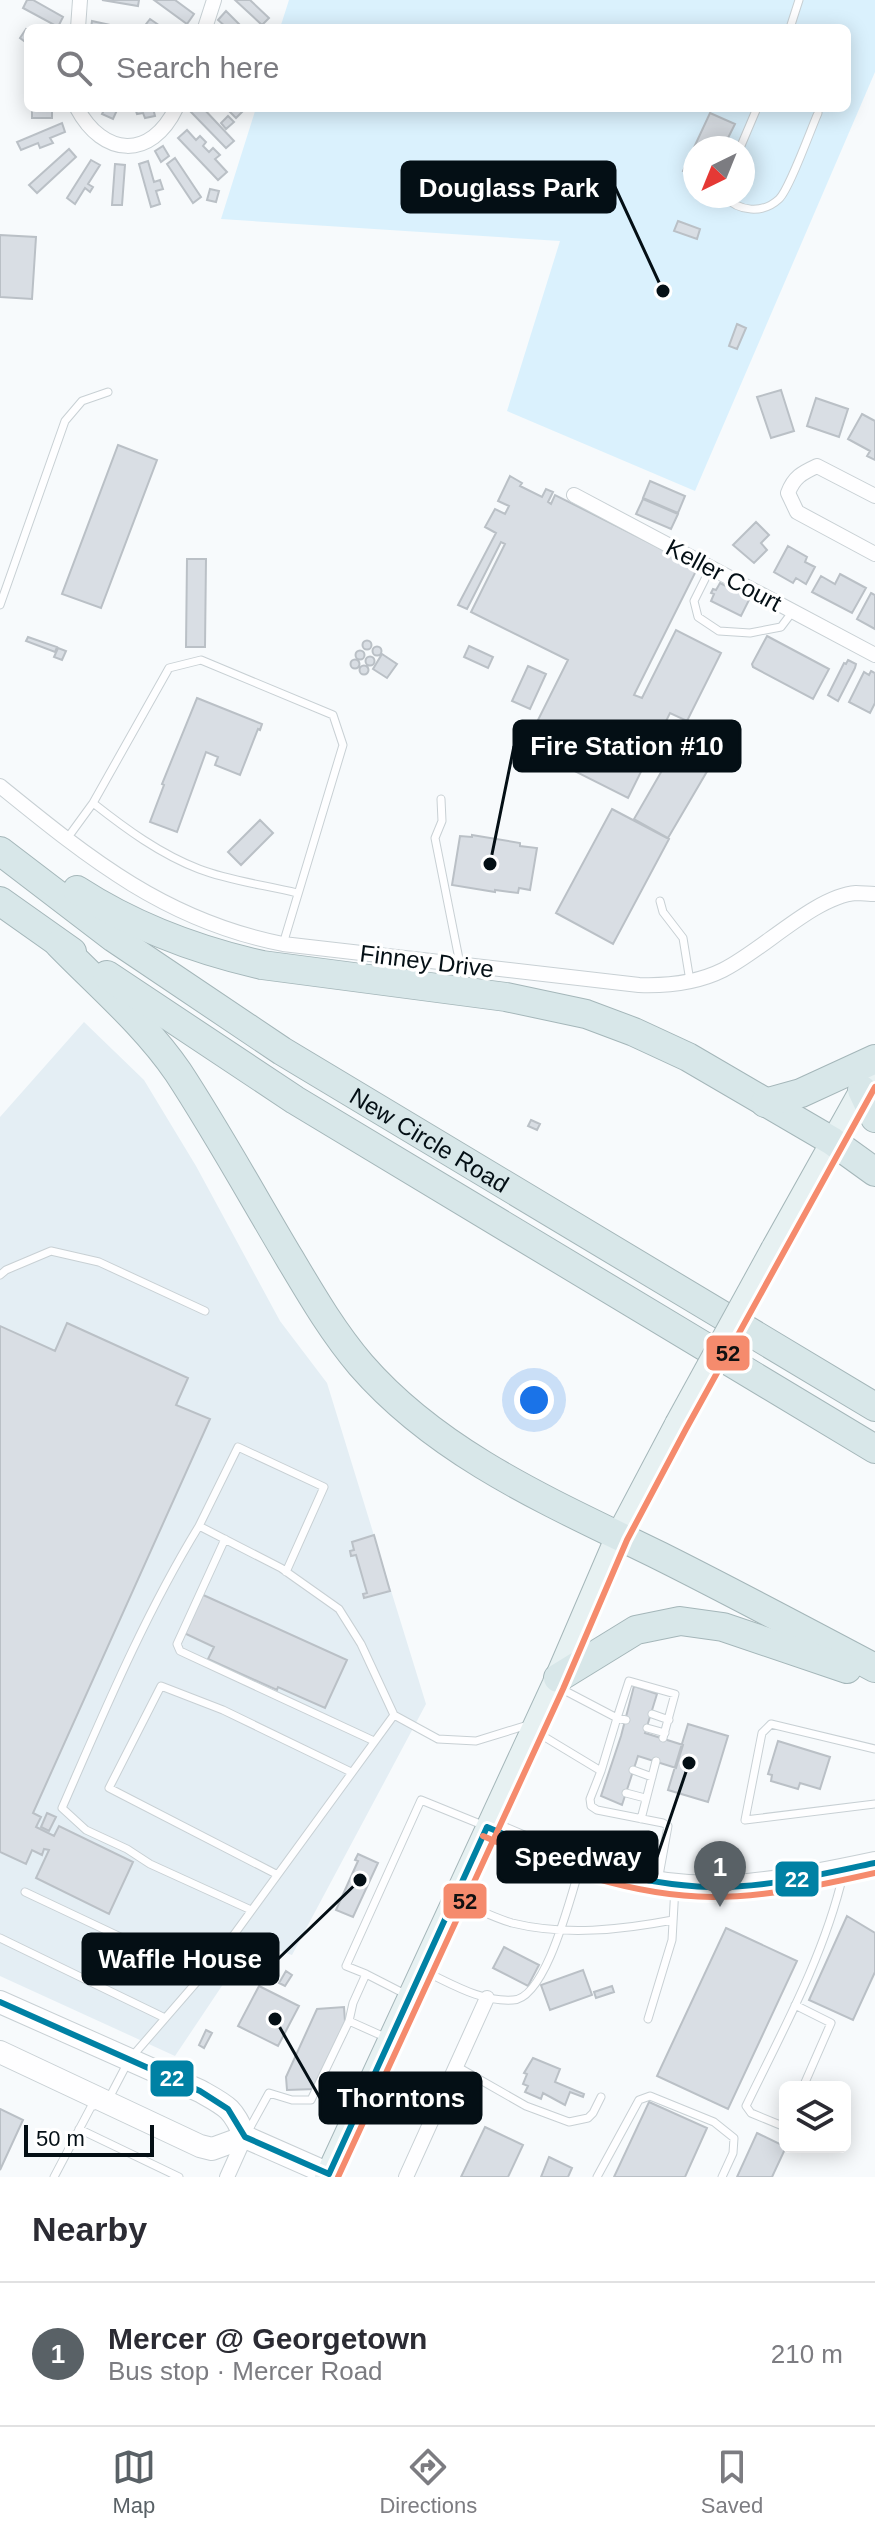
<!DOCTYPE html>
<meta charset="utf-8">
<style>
:root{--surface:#fff;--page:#f2f2f3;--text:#2b2b33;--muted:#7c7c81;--line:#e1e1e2;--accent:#596166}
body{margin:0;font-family:Helvetica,sans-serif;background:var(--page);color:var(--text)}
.controls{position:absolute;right:24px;bottom:24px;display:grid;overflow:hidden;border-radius:12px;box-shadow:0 4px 20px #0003}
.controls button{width:72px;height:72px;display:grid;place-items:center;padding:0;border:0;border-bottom:2px solid var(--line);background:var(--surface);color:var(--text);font:40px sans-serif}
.compass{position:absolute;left:683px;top:136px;width:72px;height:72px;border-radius:50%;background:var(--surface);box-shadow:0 4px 20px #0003;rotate:223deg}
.scale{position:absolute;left:24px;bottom:20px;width:130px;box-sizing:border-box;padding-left:8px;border:4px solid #040f15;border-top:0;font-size:22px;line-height:28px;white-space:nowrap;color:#040f15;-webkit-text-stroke:6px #fff;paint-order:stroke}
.you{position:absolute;left:534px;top:1400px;width:28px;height:28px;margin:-20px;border:6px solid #fff;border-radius:50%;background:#1a73e8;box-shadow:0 0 0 12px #1a73e833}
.badge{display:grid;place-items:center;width:52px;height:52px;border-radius:50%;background:var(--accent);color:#fff;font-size:26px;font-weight:700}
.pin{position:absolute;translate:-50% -66px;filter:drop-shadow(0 2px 4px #0008)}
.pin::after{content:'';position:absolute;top:42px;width:28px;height:24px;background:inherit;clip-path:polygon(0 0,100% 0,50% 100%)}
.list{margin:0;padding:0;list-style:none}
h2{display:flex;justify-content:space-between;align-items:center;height:104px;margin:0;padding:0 32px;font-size:34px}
h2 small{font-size:26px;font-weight:400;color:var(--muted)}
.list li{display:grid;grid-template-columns:52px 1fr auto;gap:24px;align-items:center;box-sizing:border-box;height:144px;padding:0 32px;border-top:2px solid var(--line)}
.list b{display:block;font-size:30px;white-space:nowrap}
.list p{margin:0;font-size:26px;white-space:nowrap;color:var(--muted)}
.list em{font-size:26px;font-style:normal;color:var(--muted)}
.icon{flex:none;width:44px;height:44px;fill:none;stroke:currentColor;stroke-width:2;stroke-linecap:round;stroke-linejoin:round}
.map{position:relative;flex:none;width:875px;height:2177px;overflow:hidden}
.search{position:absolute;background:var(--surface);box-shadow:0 4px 20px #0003;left:24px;right:24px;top:24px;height:88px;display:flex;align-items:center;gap:20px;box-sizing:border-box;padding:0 28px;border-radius:12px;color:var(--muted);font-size:30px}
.sheet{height:248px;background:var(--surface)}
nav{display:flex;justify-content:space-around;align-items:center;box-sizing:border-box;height:112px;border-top:2px solid var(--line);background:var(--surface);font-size:22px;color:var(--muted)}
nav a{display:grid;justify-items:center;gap:4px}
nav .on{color:var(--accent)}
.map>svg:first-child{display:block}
</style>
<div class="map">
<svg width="875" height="2177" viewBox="0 0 875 2177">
<rect width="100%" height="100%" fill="#f7fafc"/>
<path fill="#e4eef4" d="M84 1022 144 1080 196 1166 280 1321 327 1383 426 1704 292 1955 252 1941 175 2056 0 1976V1117Z"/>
<path fill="#daf1fd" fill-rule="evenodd" d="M289 0H875V72L695 491 507 411 560 241 221 219 256 108H847V28H280ZM695 148H743V196H695Z"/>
<path fill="#d9dee4" stroke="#bac0c6" stroke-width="2" d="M27 0H33L63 17 58 27 23 8Z
M102 0H139L138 6Z
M154 0H175L194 14 187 24Z
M235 0H250L269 18 262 25Z
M226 11 243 28H227L218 20Z
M150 19 163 28H143Z
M92 21 124 28H91Z
M26 29 28 30V44L20 38Z
M32 108H52V118H32Z
M105 108H118L113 119 102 114Z
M135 108H153L155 116 145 118 143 113 137 114Z
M191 108H203L234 141 226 148 189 110Z
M226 108H242L244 110 236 118Z
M710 113 735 124 726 142 734 146 733 148H695V177L683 171Z
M228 116 234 122 226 129 221 123Z
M62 123 65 132 50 138 53 143 40 148 38 143 21 150 17 142Z
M187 130 196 140 200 136 206 142 203 146 209 152 213 148 220 155 215 159 227 172 218 180 178 138Z
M163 146 169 156 161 162 155 151Z
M69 149 76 157 37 193 29 185Z
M175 158 201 197 193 203 167 164Z
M91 160 100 165 88 184 93 187 90 192 85 188 75 204 67 198Z
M148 161 154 182 160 180 163 189 156 191 160 204 151 207 139 164Z
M115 164 125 165 122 205H112Z
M210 189 219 191 216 202 207 200Z
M678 221 700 229 697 239 674 231Z
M0 235 36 237 32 299 0 297Z
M737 324 746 328 737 349 729 346Z
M781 390 794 431 771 438 757 397Z
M816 398 848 409 839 437 807 426Z
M862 414 875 421V460L867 456 870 451 848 439Z
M118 445 157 460 101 608 62 594Z
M510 476 522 483 520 486 542 497 546 489 553 492 548 502 551 504 555 495 698 567 634 695 642 698 676 630 721 653 687 721 670 713 628 798 525 746 568 660 471 612 505 544 501 542 467 609 458 605 496 533 485 527 495 509 505 514 509 506 498 501Z
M650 481 685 496 678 513 643 498Z
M643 499 678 514 671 529 636 514Z
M756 522 769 535 761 543 767 550 754 563 733 545Z
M788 546 807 557 805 562 815 567 806 584 796 578 793 583 774 572Z
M187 559H206L205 647H186Z
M840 574 866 588 852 613 812 592 821 576 835 584Z
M720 583 750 598 741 616 711 601 714 594 711 593 713 589 716 590Z
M871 593 875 595V629L857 619Z
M767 636 829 669 813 699 753 667 752 664Z
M28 637 57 647 55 652 26 641Z
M362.5 645a4.5 4.5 0 1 1 9 0a4.5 4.5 0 1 1-9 0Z
M469 646 493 657 488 668 464 657Z
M372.5 651a4.5 4.5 0 1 1 9 0a4.5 4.5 0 1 1-9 0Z
M58 648 66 651 62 660 54 657Z
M355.5 655a4.5 4.5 0 1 1 9 0a4.5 4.5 0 1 1-9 0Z
M382 654 397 664 387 678 373 669Z
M365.5 661a4.5 4.5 0 1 1 9 0a4.5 4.5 0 1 1-9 0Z
M350.5 664a4.5 4.5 0 1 1 9 0a4.5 4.5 0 1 1-9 0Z
M848 660 856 664 855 668 838 701 828 695 844 663 846 664Z
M359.5 670a4.5 4.5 0 1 1 9 0a4.5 4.5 0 1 1-9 0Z
M528 666 546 674 530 709 512 701Z
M871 671 875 673V703L870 713 849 702 864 672 869 675Z
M197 698 262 724 260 730 258 729 240 775 215 765 218 757 206 752 177 832 150 822 164 785 162 784Z
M675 748 709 768 668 838 634 819Z
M612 809 669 839 613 944 556 913Z
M260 820 273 833 241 865 228 852Z
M472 835 520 843V846L537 848 530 890 519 888 518 893 495 890V892L452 885 460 836 472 837Z
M531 1120 540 1124 537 1130 528 1126Z
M67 1323 188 1378 176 1405 210 1419 33 1813 41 1817 36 1827 54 1836 59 1826 133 1862 109 1914 36 1878 49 1850 44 1849 42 1855 32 1850 26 1864 0 1852V1326L55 1351Z
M374 1535 390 1591 364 1598 363 1594 367 1593 356 1555 351 1556 350 1551 354 1550 352 1542Z
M201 1594 347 1660 325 1708 278 1687 277 1690 208 1659 214 1647 184 1633Z
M634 1686 657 1694 645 1733 683 1745 676 1768 638 1756 622 1805 601 1796 621 1736Z
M688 1724 728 1736 708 1802 668 1790Z
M778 1741 830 1757 820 1789 800 1783 798 1789 771 1781 772 1775 768 1774Z
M47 1813 56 1817 49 1831 41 1827Z
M358 1854 378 1863 353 1917 336 1910 358 1861 355 1860Z
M847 1916 875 1933V1972L853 2020 809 2000Z
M726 1928 797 1961 728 2109 657 2076Z
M504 1947 539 1965 528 1986 493 1968Z
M583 1970 592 1995 550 2010 541 1985Z
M286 1971 292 1975 285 1986 279 1983Z
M259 1986 299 2006 278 2046 238 2026Z
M612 1986 614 1992 596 1998 594 1992Z
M344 2007 345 2022 315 2089 287 2090 286 2077 317 2009Z
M206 2030 212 2033 204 2048 199 2045Z
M533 2058 560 2069 555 2082 584 2094 583 2097 570 2092 565 2105 543 2093 541 2099 525 2092 528 2086 523 2084 527 2074 524 2073Z
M649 2102 707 2128 685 2177H614Z
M0 2109 23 2120 0 2170Z
M485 2127 523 2145 508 2177H461Z
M757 2133 786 2147 772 2177H737Z
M549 2157 572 2168 568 2177H541Z"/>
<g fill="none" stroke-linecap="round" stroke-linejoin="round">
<g stroke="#c8d0d4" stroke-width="9">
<path id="lane" d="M790 28 799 0
M740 148 757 108
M724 196C739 212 763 214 779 199 789 190 811 129 818 113V108
M711 567 694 601 698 617 719 631 750 633 781 627 793 611
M0 605 65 421 82 401 108 392
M441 799 442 821 435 838 460 964
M66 840 93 803
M660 901 663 912 683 938 690 981
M283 944 343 745 333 715 201 660 169 668 93 803C126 829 160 854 199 869 230 881 265 885 297 893
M0 1275 6 1270 51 1251 99 1262 205 1311
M199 1526 238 1447 324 1487 286 1572
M225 1539 177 1644 180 1651 374 1741
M556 1686 617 1718 601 1771
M652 1714 669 1720
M626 1720 617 1718 629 1681 675 1694 663 1738
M647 1728 665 1733
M538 1733 601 1771 590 1799 591 1806 597 1810 663 1823 668 1826 658 1881
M875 1749 771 1724 762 1733 745 1820 875 1804
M633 1770 652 1777
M626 1793 645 1798
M641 1819 656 1761
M276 1874 109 1788 161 1686 223 1710 351 1772
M25 1892 201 1975
M460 1902C477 1909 495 1918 512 1923 565 1936 621 1930 673 1920
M251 1910 150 1864 127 1849 86 1830 62 1808C104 1712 144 1616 199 1526L281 1568 339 1609 361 1644 394 1715 438 1739 476 1741 531 1724
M0 1938 165 2018
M426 1972C454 1985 481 2002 513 2000 546 1999 571 1895 580 1867
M366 1974 407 1995
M795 2005 831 2023 803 2087
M648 2019 672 1940 675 1887
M349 2021 387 2038
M456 2066 526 2106 569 2122 588 2118 593 2113 601 2097
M785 2127 751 2113 746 2106C782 2032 824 1956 843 1875
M79 2129 179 2177
M247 2133 269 2093 292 2100H311L349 2021 353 2003 366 1974 346 1966 421 1800 485 1826
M54 2177 91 2107 107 2102 129 2060 214 1962 394 1715
M597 2177 639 2100 650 2096 714 2122 734 2138 733 2153 722 2177"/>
</g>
<g stroke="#c8d0d4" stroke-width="16">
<path id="street" d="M78 28 80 0
M205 28 214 0
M77 108C103 157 151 160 176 108
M574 495 875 655
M875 496 817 466C802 473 794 477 788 493L797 512 875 554
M0 786C90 859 166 921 283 944L639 985C668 986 697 983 723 970 762 951 815 896 856 893 862 893 869 894 875 894
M227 2177 245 2137
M406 2177 487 1998"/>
</g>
<g stroke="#c8d0d4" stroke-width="24">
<path id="secondary" d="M487 1827C569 1864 656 1895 748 1885 790 1881 833 1872 875 1863
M0 2002 200 2091C227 2106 233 2108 245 2137L329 2174
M0 2052 200 2146 212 2149 245 2137"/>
</g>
<g stroke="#a4b6b9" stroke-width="26">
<path id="primary" d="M773 1249 868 1079
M327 2177 554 1685 618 1536 677 1424"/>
</g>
<g stroke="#a4b6b9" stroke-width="30">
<g id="highway">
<path id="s1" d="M0 851 114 938 282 1051 875 1407"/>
<path d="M77 890C134 927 196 950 262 965L506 997 586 1014 634 1032 688 1057 832 1141 875 1172"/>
<path d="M0 901 72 952"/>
<path d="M59 944C99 985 145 1024 178 1072 218 1133 253 1197 290 1259 312 1296 333 1332 361 1365 440 1456 554 1504 660 1556 732 1592 803 1630 875 1668"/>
<path d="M107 975 295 1100 875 1449"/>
<path d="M862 1090 875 1118"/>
<path d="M765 1103 801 1093 875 1059"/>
<path d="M558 1678 636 1630 680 1621 723 1627 847 1669"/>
</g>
</g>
<use href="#lane" stroke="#fefeff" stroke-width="7"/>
<use href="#street" stroke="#fefeff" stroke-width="14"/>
<use href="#secondary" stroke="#fefeff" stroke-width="22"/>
<use href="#primary" stroke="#e7f1f2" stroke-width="24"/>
<use href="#highway" stroke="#d8e7e9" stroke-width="28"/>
<g stroke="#a4b6b9" stroke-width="26" stroke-linecap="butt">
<path id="primary-bridge" d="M677 1424 773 1249"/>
</g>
<use href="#primary-bridge" stroke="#e7f1f2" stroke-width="24"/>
<g stroke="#fff" stroke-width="12">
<path id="bus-1" d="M487 1827C559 1858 632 1885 711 1887 766 1888 822 1874 875 1863
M0 2002 200 2091 228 2109 245 2137 329 2174
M329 2174 487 1827"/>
</g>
<g stroke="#fff" stroke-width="12">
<path id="bus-2" d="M483 1836C556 1868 631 1896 712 1897 767 1897 822 1885 875 1873
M338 2177 563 1689 627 1540 686 1429 875 1087"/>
</g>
<use href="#bus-1" stroke="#0081a4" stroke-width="6"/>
<use href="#bus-2" stroke="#f58b6d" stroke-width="6"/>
</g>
<g text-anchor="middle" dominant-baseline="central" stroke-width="7" stroke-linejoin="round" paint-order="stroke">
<g font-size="24" fill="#040f15" stroke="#fff">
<text transform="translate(724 575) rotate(28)">Keller Court</text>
<text transform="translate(427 961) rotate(7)">Finney Drive</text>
<text stroke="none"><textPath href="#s1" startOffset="518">New Circle Road</textPath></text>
</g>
</g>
<path fill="none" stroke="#040f15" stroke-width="3" d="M663 291L615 187M490 864L514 746M689 1763L657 1857M360 1880L278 1959M275 2019L320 2098"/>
<g fill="#040f15" stroke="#fff" stroke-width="3">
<circle cx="663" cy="291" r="8"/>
<circle cx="490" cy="864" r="8"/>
<circle cx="689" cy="1763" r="8"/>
<circle cx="360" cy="1880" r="8"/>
<circle cx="275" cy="2019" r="8"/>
</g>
<g fill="#040f15" stroke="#040f15" stroke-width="3">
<rect x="402" y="162" width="213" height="50" rx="8"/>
<rect x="514" y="721" width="226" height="50" rx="8"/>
<rect x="498" y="1832" width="159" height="50" rx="8"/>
<rect x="83" y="1934" width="195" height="50" rx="8"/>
<rect x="320" y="2073" width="161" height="50" rx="8"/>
</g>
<g font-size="26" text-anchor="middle" font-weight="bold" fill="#fff">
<text x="509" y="197">Douglass Park</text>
<text x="627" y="755">Fire Station #10</text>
<text x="578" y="1866">Speedway</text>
<text x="180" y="1968">Waffle House</text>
<text x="401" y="2107">Thorntons</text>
</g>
<g stroke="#fff" stroke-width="3">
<rect x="705" y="1334" width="46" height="38" rx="8" fill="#f58b6d"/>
<rect x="774" y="1860" width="46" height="38" rx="8" fill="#0081a4"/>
<rect x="442" y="1882" width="46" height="38" rx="8" fill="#f58b6d"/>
<rect x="149" y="2059" width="46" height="39" rx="8" fill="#0081a4"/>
</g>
<g font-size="22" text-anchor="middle" font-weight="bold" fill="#fff">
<text x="797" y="1887">22</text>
<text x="172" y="2086">22</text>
</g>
<g font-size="22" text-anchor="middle" font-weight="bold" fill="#111">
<text x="728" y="1361">52</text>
<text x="465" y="1909">52</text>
</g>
</svg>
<div class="controls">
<button><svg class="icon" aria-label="layers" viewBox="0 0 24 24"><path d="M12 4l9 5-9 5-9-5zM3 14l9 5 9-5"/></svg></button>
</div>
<svg class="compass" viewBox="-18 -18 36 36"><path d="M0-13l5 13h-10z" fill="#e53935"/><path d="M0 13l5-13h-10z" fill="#7c7c81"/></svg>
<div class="scale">50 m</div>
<div class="you"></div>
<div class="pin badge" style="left:720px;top:1907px">1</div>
<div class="search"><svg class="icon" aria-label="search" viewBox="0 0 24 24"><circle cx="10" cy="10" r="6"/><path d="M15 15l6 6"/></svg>Search here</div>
</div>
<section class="sheet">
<h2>Nearby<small></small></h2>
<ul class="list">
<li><span class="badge">1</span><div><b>Mercer @ Georgetown</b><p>Bus stop · Mercer Road</p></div><em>210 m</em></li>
</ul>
</section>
<nav>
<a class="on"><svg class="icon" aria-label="map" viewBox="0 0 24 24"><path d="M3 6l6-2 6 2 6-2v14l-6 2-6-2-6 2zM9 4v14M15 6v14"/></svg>Map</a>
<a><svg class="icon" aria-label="directions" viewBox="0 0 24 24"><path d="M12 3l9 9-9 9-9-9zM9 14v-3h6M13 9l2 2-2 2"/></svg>Directions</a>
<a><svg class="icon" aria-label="saved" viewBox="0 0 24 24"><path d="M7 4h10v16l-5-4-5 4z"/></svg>Saved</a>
</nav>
